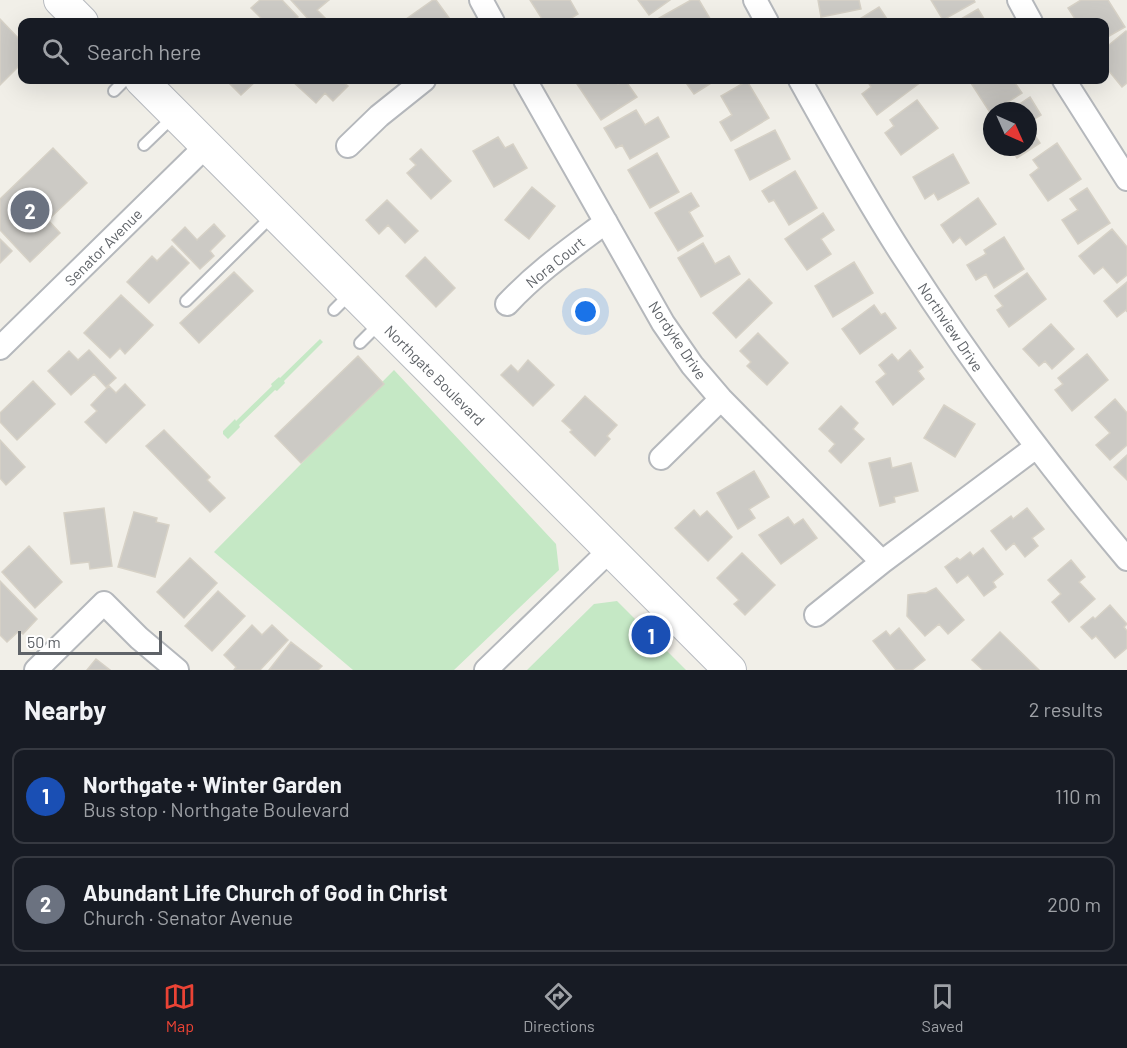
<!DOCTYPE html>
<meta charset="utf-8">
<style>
:root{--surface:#171b24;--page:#20242c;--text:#f1f3f6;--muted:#9ea1a6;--line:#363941;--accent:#ea4335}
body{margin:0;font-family:Barlow,sans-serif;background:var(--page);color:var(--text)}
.compass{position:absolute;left:983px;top:102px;width:54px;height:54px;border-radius:50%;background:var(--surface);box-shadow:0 6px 24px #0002;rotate:135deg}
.scale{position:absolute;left:18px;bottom:15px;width:144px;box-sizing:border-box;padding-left:6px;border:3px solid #5f6368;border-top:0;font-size:16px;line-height:21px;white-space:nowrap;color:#5f6368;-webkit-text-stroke:4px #fff;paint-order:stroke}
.you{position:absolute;left:586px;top:312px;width:21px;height:21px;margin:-15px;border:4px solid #fff;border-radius:50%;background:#1a73e8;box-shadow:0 0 0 9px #1a73e833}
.badge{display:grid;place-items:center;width:39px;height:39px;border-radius:50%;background:var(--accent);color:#fff;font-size:20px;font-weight:700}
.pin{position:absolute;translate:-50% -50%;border:3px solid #fff;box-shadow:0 2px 6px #0006}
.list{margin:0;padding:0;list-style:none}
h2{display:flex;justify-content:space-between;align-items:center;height:78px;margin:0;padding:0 24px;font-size:26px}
h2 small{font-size:20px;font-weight:400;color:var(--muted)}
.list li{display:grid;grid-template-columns:39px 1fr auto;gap:18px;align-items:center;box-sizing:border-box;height:96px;margin:0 12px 12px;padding:0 12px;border:2px solid var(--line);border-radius:12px}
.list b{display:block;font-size:22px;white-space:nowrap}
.list p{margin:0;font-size:20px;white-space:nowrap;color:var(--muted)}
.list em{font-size:20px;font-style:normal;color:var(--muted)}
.icon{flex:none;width:33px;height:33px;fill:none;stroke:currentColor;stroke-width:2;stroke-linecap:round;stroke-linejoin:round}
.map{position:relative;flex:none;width:1127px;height:670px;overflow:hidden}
.search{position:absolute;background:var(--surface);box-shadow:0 6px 24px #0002;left:18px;right:18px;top:18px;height:66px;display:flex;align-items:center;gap:15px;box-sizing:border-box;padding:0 21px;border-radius:12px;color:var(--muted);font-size:22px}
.sheet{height:294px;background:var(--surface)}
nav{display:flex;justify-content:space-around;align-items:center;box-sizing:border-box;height:84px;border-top:2px solid var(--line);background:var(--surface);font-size:16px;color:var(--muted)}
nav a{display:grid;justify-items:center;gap:3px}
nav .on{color:var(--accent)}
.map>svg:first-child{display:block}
</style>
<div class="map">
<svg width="1127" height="670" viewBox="0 0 1127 670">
<rect width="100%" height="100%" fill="#f1efe8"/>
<path fill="#c5e8c5" d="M320 339 323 342 284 381 285 383 277 391 275 390 239 425 240 427 228 439 223 434V431L235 419 236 421 272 386 271 384 279 377 280 378Z
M394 370 556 544 559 570 454 670H353L214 552Z
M617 601 686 670H527L594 604Z"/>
<path fill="#cccac5" stroke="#d6d1c6" stroke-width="1.5" d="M260 0H282L298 17 292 22H265L251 8Z
M291 0H329L317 10 325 18 320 22H311Z
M433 0H436L452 22H402Z
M530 0H570L578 14 565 22H544Z
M638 0H670L649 15Z
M691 0H699L712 22H655L654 21Z
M818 0H859L861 9 821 17Z
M931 0H974L975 2 943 20Z
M1081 0H1108L1125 27 1104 39V22H1077L1068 8Z
M879 7 889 22H855Z
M978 9 986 22H963L961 19Z
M0 19 22 42V63L0 85Z
M1126 31 1127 32V83L1122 87 1104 65V49Z
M226 80H257L241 95Z
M291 80H325L327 81 329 80H341L348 86 333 101 325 93 316 103Z
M585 80H615L618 84 625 80 637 97 601 120 577 84Z
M684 80H716L694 94Z
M871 80H919L921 82 877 115 862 94 871 87 868 82Z
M969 80H1013L1022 93 994 111H992L991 114Z
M747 81 769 118 731 141 720 122 732 115 721 96Z
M1030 97 1041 115 1028 123V111H1009Z
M917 100 938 128 901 155 885 133 894 126 890 120Z
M636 110 645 125 658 117 669 137 630 159 622 145 616 148 604 128Z
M1028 125 1040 143 1017 158 1012 150 1004 155 999 147H1028Z
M775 130 790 159 750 180 735 150Z
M498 137 505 148 513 144 527 168 494 187 473 151Z
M1057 143 1081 179 1048 201 1030 175 1039 168 1033 160Z
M53 148 87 183 48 220 60 233 30 262 0 230V199Z
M421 149 451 181 431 199 407 173 416 165 410 159Z
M657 153 679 192 650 208 628 170Z
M953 154 969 183 938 200 934 193 925 199 913 177Z
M795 171 817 208 789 225 774 200 769 202 762 191Z
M532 187 555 206 529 239 505 220Z
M1087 188 1110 223 1078 244 1062 220 1078 210 1070 199Z
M691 193 699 206 689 212 703 236 678 251 655 213Z
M978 198 996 224 966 245 960 237 953 243 941 225Z
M387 200 418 231 405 243 388 225 379 234 366 220Z
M823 213 834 230 821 239 831 254 807 270 785 239Z
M214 224 225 236 210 251 214 256 200 269 172 240 185 227 197 240Z
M1112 229 1127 247V275L1117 283 1103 267 1094 274 1079 256Z
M1004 237 1024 269 994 288 986 274 976 280 967 265 986 254 984 250Z
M0 239 12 251 0 263Z
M703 243 715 264 729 256 740 274 701 297 678 258Z
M172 246 189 263 149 303 127 282 152 256 157 261Z
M425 257 455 288 436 307 406 276Z
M854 262 873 293 833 317 815 286Z
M234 272 253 291 199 343 180 323Z
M1027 273 1046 299 1009 327 997 310 1003 306 995 296Z
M749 279 772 303 736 338 713 313Z
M1127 282V312L1126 310 1117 317 1104 301Z
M121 295 153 325 125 354 120 348 110 358 84 333Z
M874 305 881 315 885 313 896 328 860 354 842 329Z
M1051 324 1074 349 1052 369 1045 361 1039 366 1023 349Z
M758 333 788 363 767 385 747 366 751 362 740 351Z
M89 350 116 378 106 387 94 374 71 395 48 371 69 351 78 360Z
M910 350 923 367 918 371 924 379 893 405 876 382 886 374 879 365 892 354 898 361Z
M1087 354 1108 380 1072 411 1055 390 1063 384 1058 378Z
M358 356 384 384 301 463 275 436Z
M528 360 554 385 533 406 501 375 511 365 518 372Z
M33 381 55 404 17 440 0 422V413Z
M125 384 145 405 106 443 85 422 97 411 91 405 109 386 116 393Z
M585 396 617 425 607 436 610 439 595 456 570 432 572 430 562 421Z
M1115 399 1127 413V445L1110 460 1096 445 1110 433 1095 417Z
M944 405 975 424 955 457 924 438Z
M841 406 858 423 853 429 864 439 841 463 829 451 835 444 819 429Z
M164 430 210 477 207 480 225 498 210 512 146 446Z
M0 440 25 467 6 485 0 478Z
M1127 455V480L1114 467Z
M890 458 892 468 911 463 918 491 894 497 895 502 880 506 869 463Z
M754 471 769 497 749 509 755 518 738 529 717 493Z
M104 508 112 566 90 569 89 562 71 564 64 513Z
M1027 508 1044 529 1032 538 1038 546 1025 557 1014 543 1006 550 991 531 1011 516 1013 519Z
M694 510 700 517 707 511 732 537 708 561 675 528Z
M134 512 157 518 156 522 169 525 155 577 118 567Z
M788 517 794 525 803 519 817 538 781 564 759 535Z
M29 546 62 582 35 608 2 572Z
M983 548 1003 574 993 582 996 587 984 596 968 575 957 583 945 567 957 558 960 560 970 552 973 556Z
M742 553 775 585 745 615 734 604 739 600 717 578Z
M190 558 217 583 184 618 157 592Z
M1071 560 1085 577 1079 582 1095 599 1069 622 1052 602 1061 594 1048 580Z
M0 581 37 619 23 634 19 631 7 642 0 635Z
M936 588 964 620 948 634 939 624 925 636 907 616 908 595 920 593H926Z
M218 591 245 616 212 651 185 626Z
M1110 605 1127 624 1124 627 1127 631V648L1115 658 1096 636 1092 639 1081 627 1093 617 1095 619Z
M252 625 262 635 272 625 288 640 260 670H234L236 667 224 655Z
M899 628 925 660 912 670H896L873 641 886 631 890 636Z
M1000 632 1039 670H983L972 660Z
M291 642 322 666 318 670H269Z
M96 659 110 670H87Z"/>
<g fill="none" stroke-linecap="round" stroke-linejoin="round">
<g stroke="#b5b8bc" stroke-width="14">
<path id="service" d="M114 91 125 80
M144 145 174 116
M186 301 272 216
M334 310 350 294
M360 343 381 322"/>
</g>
<g stroke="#b5b8bc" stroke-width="26">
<path id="minor" d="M481 0 493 22
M755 0 767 22
M1019 0 1031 22
M525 80 663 323 692 365 721 399 882 562
M800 80C833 139 866 199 903 256 971 362 1046 463 1127 559
M1064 80 1127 179
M348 146 379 116 424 80
M507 304C538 271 570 249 606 222
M0 348 206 146
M661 458 721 399
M816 615 882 562 1036 447
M36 670 104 603 139 638 177 670
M486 670 610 550"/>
</g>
<g stroke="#b6babf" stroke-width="34">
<path id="secondary" d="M60 0 82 22
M141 80 730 670"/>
</g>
<use href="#service" stroke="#fff" stroke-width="10"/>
<use href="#minor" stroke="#fff" stroke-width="22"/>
<use href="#secondary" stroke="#fff" stroke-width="32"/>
</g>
<g text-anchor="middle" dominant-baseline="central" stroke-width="4.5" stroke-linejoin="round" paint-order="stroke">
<g font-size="15" fill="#5f6368" stroke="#fff">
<text transform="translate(103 247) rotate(-45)">Senator Avenue</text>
<text transform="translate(555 262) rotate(-39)">Nora Court</text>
<text transform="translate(951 327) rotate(56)">Northview Drive</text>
<text transform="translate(678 340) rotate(56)">Nordyke Drive</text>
<text transform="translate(435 375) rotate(45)">Northgate Boulevard</text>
</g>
</g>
</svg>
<svg class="compass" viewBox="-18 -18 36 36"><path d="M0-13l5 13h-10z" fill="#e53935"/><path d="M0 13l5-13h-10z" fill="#9ea1a6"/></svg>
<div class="scale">50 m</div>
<div class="you"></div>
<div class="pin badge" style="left:651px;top:635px;background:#1a4fb4">1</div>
<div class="pin badge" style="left:30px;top:210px;background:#6b7280">2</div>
<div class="search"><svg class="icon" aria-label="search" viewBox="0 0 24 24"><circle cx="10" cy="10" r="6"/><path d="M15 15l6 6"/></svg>Search here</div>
</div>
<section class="sheet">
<h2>Nearby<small>2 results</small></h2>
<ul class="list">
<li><span class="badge" style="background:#1a4fb4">1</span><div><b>Northgate + Winter Garden</b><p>Bus stop · Northgate Boulevard</p></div><em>110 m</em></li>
<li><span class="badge" style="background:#6b7280">2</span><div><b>Abundant Life Church of God in Christ</b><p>Church · Senator Avenue</p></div><em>200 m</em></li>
</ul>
</section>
<nav>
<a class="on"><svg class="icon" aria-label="map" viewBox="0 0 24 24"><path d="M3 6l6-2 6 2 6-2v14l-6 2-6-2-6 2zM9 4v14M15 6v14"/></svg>Map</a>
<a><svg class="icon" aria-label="directions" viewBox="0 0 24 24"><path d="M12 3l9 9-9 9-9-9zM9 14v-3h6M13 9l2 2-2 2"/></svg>Directions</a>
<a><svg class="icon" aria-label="saved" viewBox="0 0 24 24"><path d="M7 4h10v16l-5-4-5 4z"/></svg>Saved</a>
</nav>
